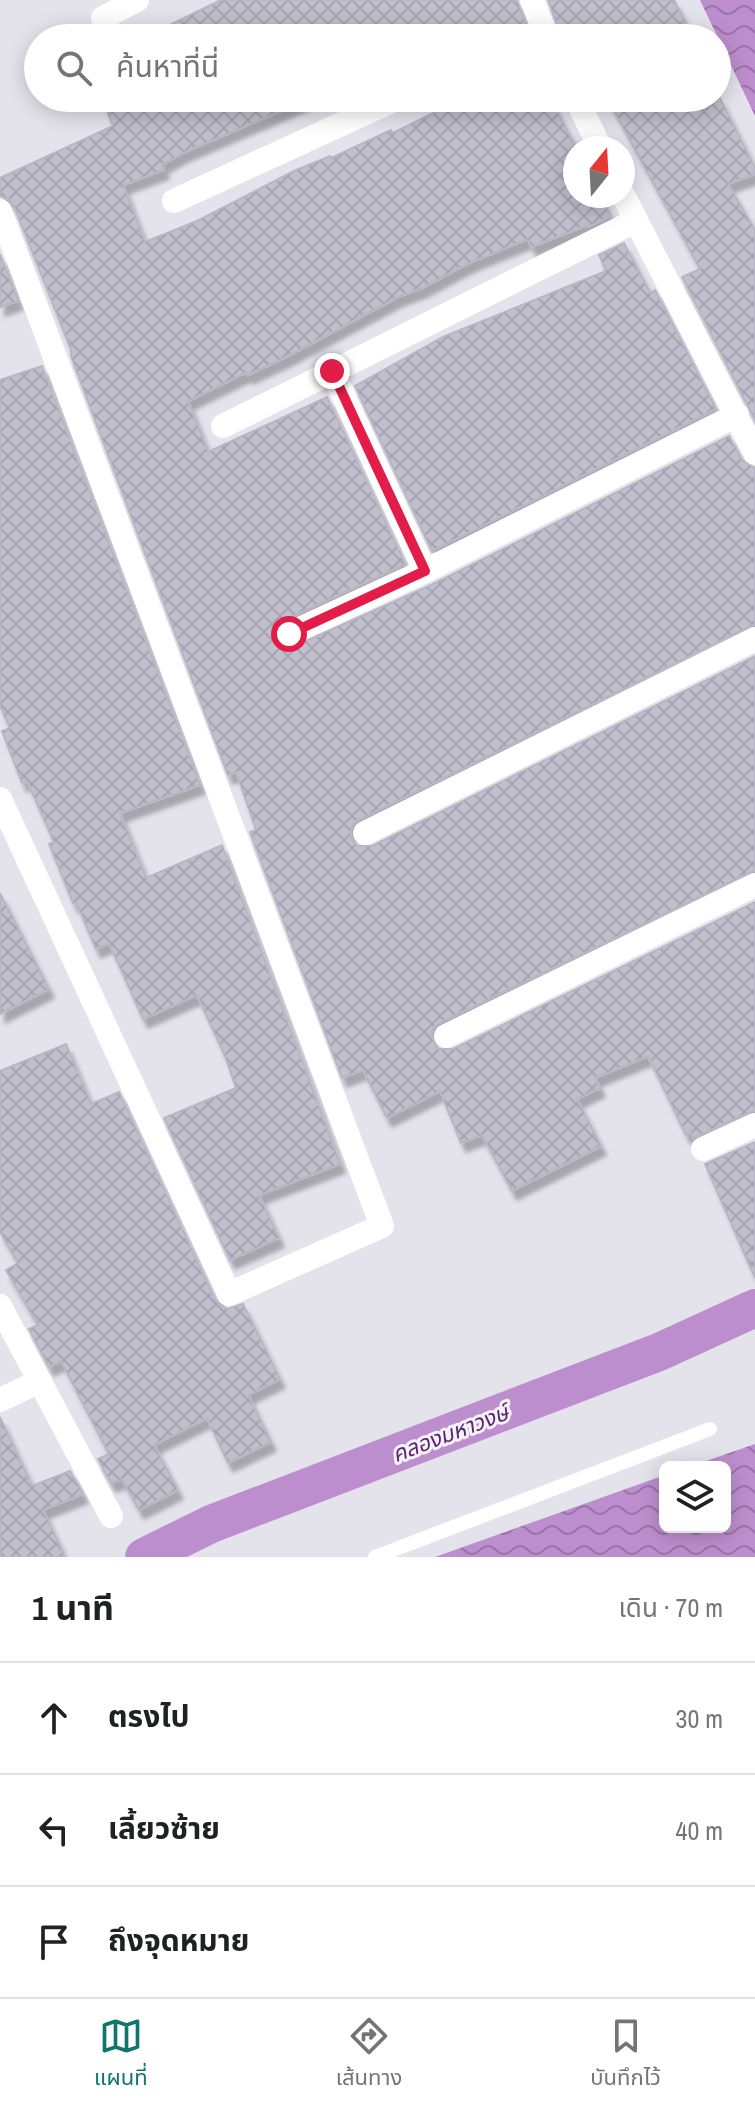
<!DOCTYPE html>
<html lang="th">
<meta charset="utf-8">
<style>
:root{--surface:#fff;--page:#f6f6f6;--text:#202124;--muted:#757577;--line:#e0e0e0;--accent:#0f766e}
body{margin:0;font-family:"Archivo Narrow","Noto Sans Thai",sans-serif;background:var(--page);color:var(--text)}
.controls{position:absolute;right:24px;bottom:24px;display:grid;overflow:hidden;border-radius:12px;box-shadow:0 4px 20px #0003}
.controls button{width:72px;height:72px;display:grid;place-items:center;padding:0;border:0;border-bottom:2px solid var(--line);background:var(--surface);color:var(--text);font:40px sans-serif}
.compass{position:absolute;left:563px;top:136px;width:72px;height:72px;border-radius:50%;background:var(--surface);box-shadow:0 4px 20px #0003;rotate:18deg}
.stop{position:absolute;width:24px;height:24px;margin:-18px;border:6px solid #e11d48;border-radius:50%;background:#fff}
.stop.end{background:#e11d48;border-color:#fff;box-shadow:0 2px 8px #0008}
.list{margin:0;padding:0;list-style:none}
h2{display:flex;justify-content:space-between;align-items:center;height:104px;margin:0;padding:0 32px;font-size:34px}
h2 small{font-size:26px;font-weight:400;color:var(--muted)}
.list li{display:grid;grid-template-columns:52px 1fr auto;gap:24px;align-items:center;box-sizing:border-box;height:112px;padding:0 32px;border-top:2px solid var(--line)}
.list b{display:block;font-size:30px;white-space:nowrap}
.list em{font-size:26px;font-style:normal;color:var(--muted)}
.icon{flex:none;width:44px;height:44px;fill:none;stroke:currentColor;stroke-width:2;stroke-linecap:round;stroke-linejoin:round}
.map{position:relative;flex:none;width:755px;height:1557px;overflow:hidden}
.search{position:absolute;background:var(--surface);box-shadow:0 4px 20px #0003;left:24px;right:24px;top:24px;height:88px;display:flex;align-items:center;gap:20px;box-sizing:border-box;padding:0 28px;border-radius:44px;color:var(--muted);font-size:30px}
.sheet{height:440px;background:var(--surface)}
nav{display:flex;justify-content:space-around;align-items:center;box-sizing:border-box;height:112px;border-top:2px solid var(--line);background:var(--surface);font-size:22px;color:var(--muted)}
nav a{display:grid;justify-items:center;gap:4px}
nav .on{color:var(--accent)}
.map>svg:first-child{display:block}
</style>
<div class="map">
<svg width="755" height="1557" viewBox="0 0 755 1557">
<defs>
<pattern id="water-waves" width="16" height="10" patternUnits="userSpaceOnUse" patternTransform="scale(2)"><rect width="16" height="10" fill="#bd8ece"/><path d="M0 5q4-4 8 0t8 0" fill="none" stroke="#9a74a8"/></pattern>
<pattern id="building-cross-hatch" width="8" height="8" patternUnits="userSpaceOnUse" patternTransform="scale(2)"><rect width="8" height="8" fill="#c1bfcc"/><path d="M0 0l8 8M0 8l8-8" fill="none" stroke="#a6a4b0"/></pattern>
<filter id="shadow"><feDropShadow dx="5" dy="9" stdDeviation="2" flood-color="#0004"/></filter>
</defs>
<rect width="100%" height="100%" fill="#e4e3ec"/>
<path fill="url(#water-waves)" d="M700 0H755V116Z
M755 1444V1557H435L665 1475V1527H725V1467H689Z"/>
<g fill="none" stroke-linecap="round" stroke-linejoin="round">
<path stroke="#bd8ece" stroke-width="38" d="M144 1557 211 1524 659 1352 755 1308"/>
</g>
<path fill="url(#building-cross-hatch)" stroke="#b8b5c5" stroke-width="2" filter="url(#shadow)" d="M221 0H517L531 38H143Z
M548 0H674L694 38H562Z
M102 98H311L183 153 162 165 164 170 123 185 145 242 197 221 294 171 330 156 331 158 391 130 393 133 463 98H550L576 148 575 196H600L611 216 588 227V225L531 247 528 239 469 263 422 288 398 297 286 357 248 375 247 372 188 401 208 452 327 397 405 564 282 621 276 626 275 640 280 646 288 649 431 585 729 436 742 460 755 468V624L358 820 352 825 350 833 352 840 357 846H372L755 656V870L439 1023 433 1028 431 1036 438 1049H453L755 902V1110L693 1138 691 1132 686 1135 648 1056 595 1078 600 1088 577 1099 601 1146 512 1191 482 1135 461 1143 440 1091 387 1118 363 1070 342 1078 250 832 256 830 236 772 228 775 71 356V350L14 206 9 199 0 196V178L113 126Z
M607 98H720L755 168V174L728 184 755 230V420L682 277 700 269Z
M624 243 650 293 655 290 716 409 432 551 355 386 443 337 606 271 599 255Z
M0 254 18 301 0 307Z
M42 366 200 785 120 813 146 878 222 845 340 1164 259 1195 279 1238 230 1260 164 1118 236 1088 225 1056 197 995 143 1019 109 943 96 949 76 902 73 903 49 844 54 842 27 781 22 783 2 731 10 728 0 706V380Z
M0 893 49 989 0 1014Z
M66 1044 91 1104 119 1092 215 1300 227 1309 243 1304 280 1379 248 1395 271 1442 228 1463 207 1418 154 1445 178 1490 139 1510 122 1479 111 1483 98 1459 109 1454 61 1361 49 1367 29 1329 38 1325 6 1270 18 1263 0 1232V1071Z
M755 1142V1278L705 1164Z
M0 1417 32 1486 70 1471 83 1494 43 1510 65 1557H0Z"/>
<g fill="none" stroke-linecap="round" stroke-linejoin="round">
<path stroke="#fff" stroke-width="14" d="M375 1557 710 1429"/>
<path stroke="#fff" stroke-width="24" d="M532 0 547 38
M103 18 137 0
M576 98 600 148
M623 195 755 453
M174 201 398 98
M0 211 382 1226 229 1294 0 799
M332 371 425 571
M223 426 635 221
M289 634 425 571 737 415
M365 833 755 639
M446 1036 755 885
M703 1149 755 1125
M0 1306 111 1516
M0 1400 40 1381"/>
</g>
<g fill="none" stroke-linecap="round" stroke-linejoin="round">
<path stroke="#e11d48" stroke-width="10" d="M289 634 425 571 332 371"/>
</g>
<g text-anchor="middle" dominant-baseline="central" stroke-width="6" stroke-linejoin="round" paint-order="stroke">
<g font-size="22" font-style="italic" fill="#602175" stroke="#f4f3f8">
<text transform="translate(450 1433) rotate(-21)">คลองมหาวงษ์</text>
</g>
</g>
</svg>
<div class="controls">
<button><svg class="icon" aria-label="layers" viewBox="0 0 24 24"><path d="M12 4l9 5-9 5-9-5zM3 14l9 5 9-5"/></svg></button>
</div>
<svg class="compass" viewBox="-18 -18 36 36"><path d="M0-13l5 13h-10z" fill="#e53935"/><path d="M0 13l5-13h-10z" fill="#757577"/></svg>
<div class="stop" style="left:289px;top:634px"></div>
<div class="stop end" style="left:332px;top:371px"></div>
<div class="search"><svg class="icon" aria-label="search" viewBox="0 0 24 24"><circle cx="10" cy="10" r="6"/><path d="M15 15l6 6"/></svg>ค้นหาที่นี่</div>
</div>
<section class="sheet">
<h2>1 นาที<small>เดิน · 70 m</small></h2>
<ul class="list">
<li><svg class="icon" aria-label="ahead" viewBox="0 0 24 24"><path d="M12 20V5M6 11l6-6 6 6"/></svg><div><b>ตรงไป</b></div><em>30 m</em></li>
<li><svg class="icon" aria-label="left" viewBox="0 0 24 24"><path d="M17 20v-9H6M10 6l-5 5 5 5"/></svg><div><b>เลี้ยวซ้าย</b></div><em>40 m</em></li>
<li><svg class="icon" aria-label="arrive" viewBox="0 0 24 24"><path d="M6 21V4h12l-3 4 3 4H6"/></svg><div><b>ถึงจุดหมาย</b></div></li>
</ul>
</section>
<nav>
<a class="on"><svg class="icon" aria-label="map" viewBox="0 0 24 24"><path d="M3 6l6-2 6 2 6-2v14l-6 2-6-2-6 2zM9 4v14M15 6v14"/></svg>แผนที่</a>
<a><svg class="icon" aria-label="directions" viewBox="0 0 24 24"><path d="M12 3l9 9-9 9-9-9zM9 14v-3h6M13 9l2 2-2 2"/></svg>เส้นทาง</a>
<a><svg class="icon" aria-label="saved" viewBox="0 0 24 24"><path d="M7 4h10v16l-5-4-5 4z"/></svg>บันทึกไว้</a>
</nav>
